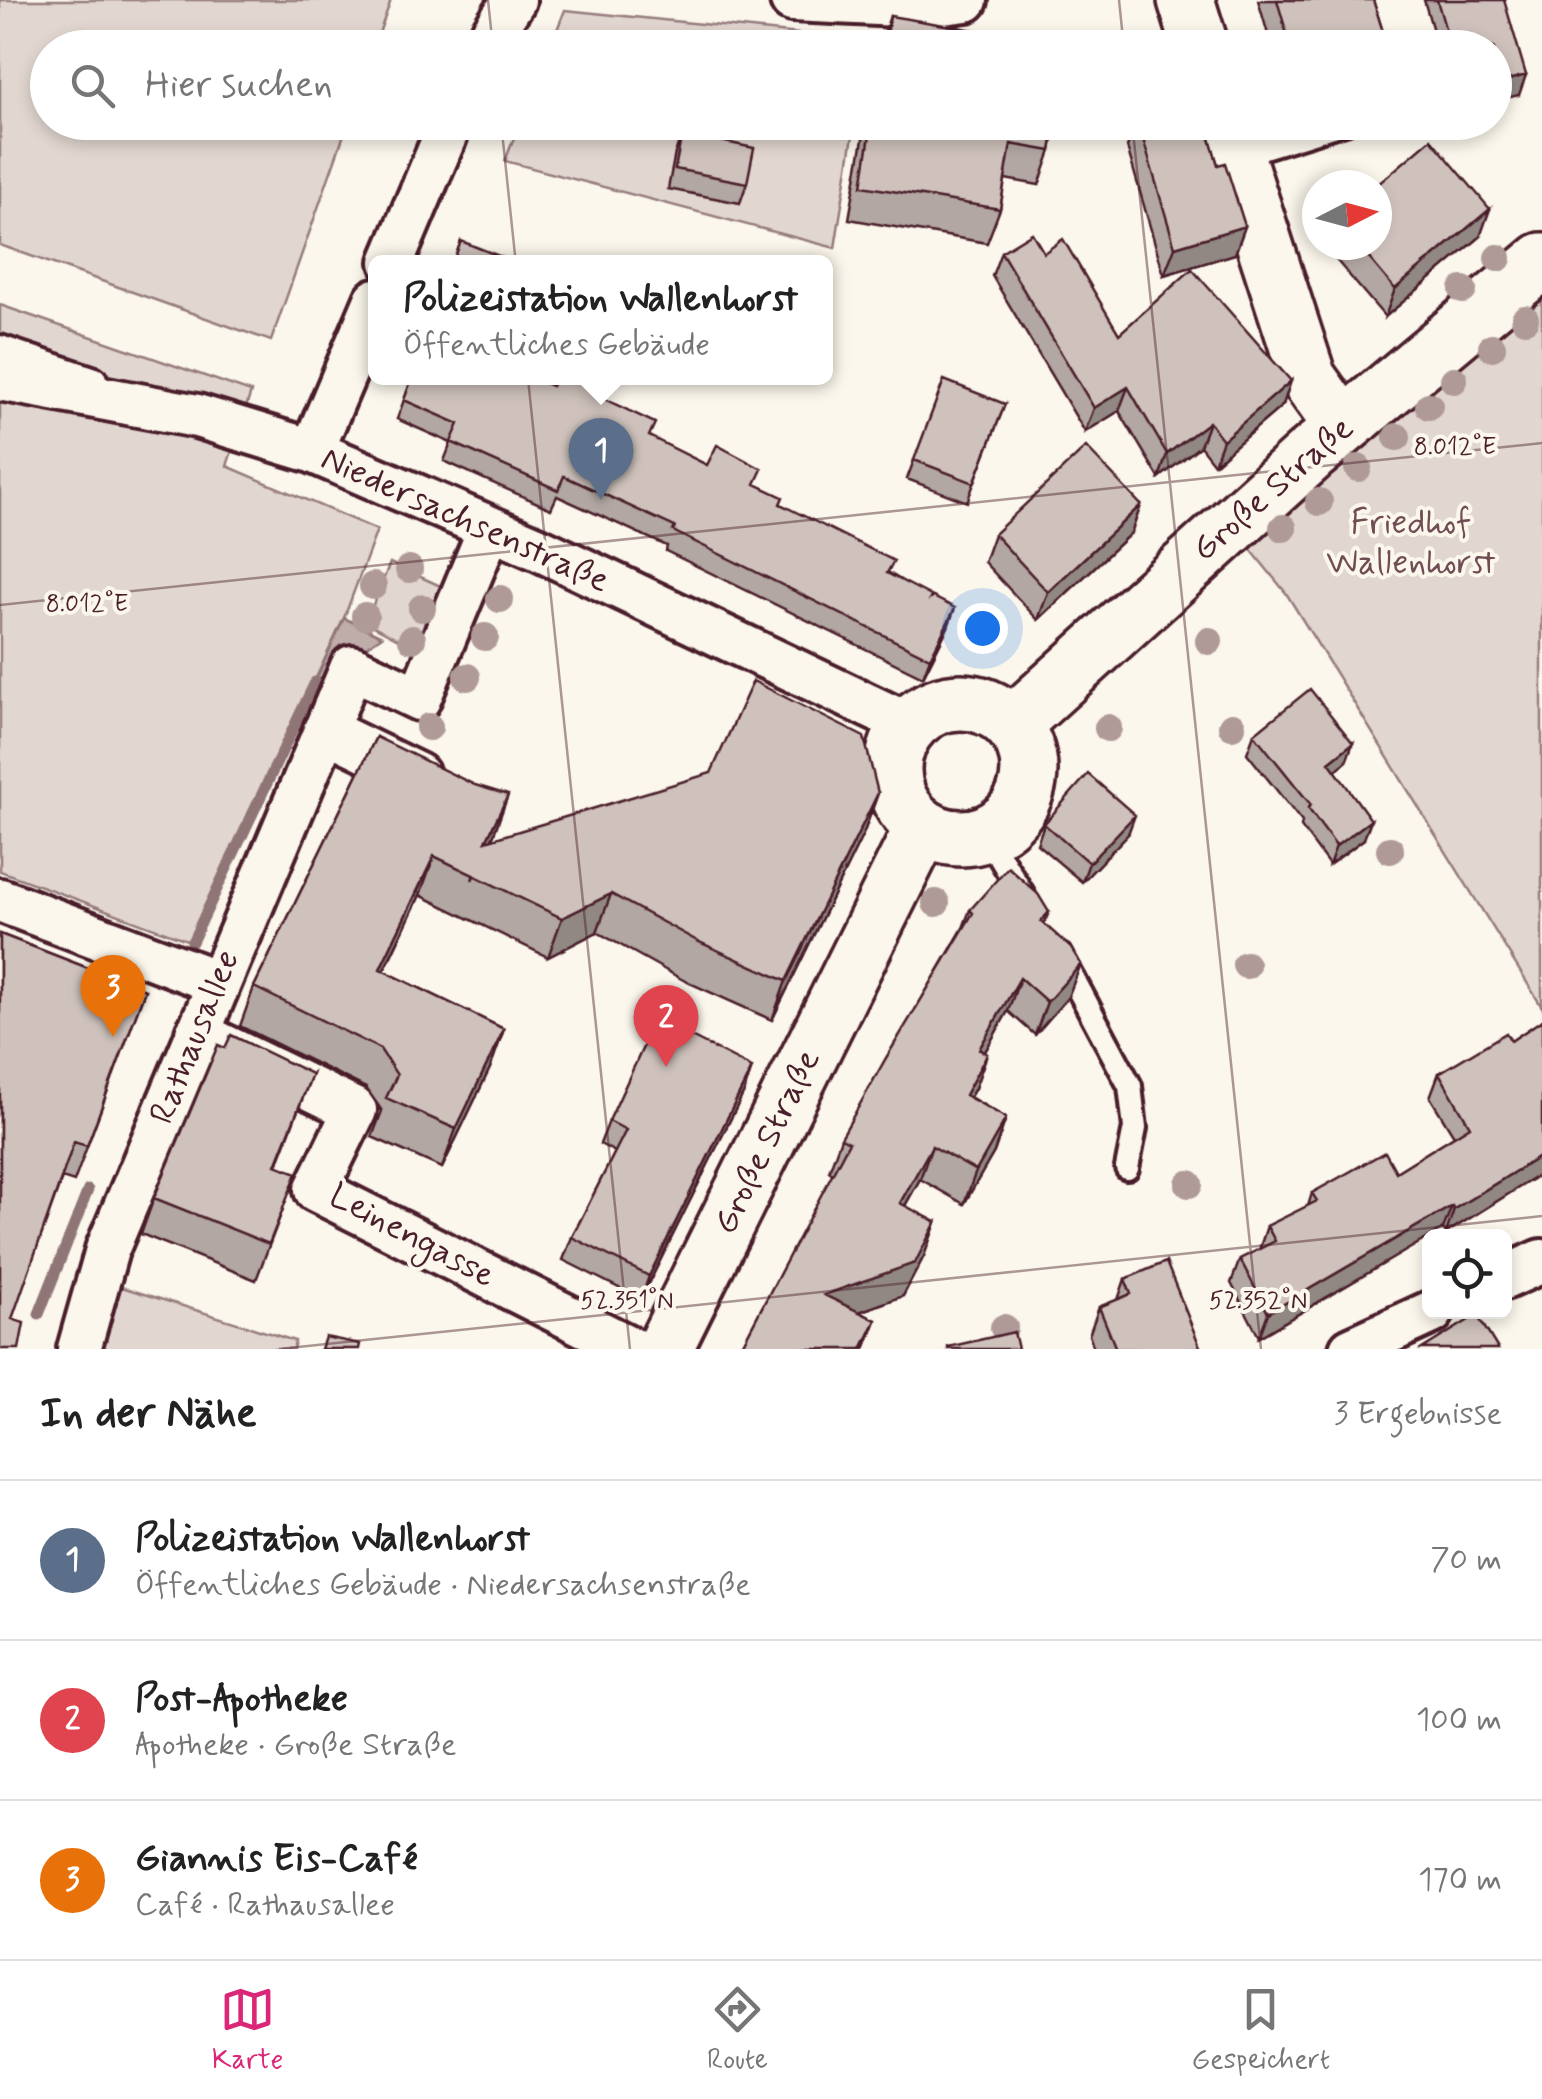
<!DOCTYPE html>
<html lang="de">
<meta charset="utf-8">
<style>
:root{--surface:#fff;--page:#f6f6f6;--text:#222;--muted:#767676;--line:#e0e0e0;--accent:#db2777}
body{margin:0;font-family:Mynerve,sans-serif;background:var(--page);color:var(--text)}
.controls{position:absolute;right:30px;bottom:30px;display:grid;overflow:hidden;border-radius:15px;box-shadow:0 5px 15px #0003}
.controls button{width:90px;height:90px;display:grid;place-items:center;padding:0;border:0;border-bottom:2px solid var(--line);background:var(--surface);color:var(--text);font:50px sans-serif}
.compass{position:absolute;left:1302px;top:170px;width:90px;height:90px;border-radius:50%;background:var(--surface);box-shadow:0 5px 15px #0003;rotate:84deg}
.you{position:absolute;left:982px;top:628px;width:35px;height:35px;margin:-25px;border:8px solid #fff;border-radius:50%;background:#1a73e8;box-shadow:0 0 0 15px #1a73e833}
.badge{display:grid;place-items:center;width:65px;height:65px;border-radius:50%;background:var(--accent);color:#fff;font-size:32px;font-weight:700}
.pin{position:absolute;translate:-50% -82px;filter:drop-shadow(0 2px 5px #0008)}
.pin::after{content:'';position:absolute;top:52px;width:35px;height:30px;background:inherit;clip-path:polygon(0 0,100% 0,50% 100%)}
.popup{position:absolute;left:368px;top:255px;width:465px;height:130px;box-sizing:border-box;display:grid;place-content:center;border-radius:15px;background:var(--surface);filter:drop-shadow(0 2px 8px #0005);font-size:32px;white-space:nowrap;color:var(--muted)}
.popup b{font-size:38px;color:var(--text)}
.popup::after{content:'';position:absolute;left:50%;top:100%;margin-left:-20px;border:20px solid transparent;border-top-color:var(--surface)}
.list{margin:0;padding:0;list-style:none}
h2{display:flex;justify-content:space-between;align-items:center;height:130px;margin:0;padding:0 40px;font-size:42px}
h2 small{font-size:32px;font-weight:400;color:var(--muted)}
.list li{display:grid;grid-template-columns:65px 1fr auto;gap:30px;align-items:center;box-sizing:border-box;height:160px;padding:0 40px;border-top:2px solid var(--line)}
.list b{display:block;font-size:38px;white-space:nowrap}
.list p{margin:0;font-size:32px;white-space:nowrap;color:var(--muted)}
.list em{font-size:32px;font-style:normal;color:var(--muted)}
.icon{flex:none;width:55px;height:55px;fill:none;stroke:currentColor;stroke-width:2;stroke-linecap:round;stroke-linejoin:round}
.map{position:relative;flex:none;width:1542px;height:1349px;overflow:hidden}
.search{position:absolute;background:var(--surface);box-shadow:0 5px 15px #0003;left:30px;right:30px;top:30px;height:110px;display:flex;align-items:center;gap:25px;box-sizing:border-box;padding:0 35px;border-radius:55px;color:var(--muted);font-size:38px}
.sheet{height:610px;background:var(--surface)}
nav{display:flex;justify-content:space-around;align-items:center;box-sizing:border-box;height:140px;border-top:2px solid var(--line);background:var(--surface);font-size:28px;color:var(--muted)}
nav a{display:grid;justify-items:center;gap:5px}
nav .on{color:var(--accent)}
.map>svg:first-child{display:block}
</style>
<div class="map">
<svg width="1542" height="1349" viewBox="0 0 1542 1349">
<rect width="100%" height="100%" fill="#fbf7ec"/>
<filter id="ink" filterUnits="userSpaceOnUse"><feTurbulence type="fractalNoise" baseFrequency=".01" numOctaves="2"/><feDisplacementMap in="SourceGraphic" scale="20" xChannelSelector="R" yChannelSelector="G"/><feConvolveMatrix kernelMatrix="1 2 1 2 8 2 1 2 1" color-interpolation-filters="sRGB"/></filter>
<g filter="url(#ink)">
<path fill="#e2d7d0" stroke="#967b7e" stroke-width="2.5" d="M0 0H391L374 47 48 48V122L348 123 271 341 0 245Z
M565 10 868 41 867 48 550 47Z
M520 123H855L835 248 505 161Z
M1542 261V1007L1286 593 1231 525Z
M0 305 251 392 227 466 377 530 344 618 192 942 0 871Z
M390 563 447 589 425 653 366 622Z
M99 1280 295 1341 293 1349H79Z"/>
<path fill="#bfadaa" stroke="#907477" stroke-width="2.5" d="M344 618 382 636 315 682Z"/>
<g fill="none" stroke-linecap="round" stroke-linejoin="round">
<path stroke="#907477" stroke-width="11" d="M192 942 315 682
M39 1314 88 1190"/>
<g stroke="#4a1f2b" stroke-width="30">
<path id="lane" d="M1235 156 1345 122
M0 347 95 379
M986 834 1023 895
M1061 956 1130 1086 1135 1128 1127 1168"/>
</g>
<g stroke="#4a1f2b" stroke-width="50">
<path id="street" d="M792 0 920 6 966 0
M483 48 514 0
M392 262 451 122
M0 379 197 416 312 451 539 549 909 725
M312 451 376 300
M325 730 418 775
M0 900 217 982
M197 1033 355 1110 316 1190 632 1349
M1504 1278 1542 1261
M79 1349 107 1250 352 667 419 699 490 528
M1351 1349 1432 1312"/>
</g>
<g stroke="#4a1f2b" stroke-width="62">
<path id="secondary" d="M1186 0 1201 48
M1225 122 1308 378 1343 427
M893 770a68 68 0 1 1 136 0a68 68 0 1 1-136 0Z
M1012 725 1311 454 1542 261
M664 1349 923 827"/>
</g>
<use href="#lane" stroke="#fbf7ec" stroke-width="22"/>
<use href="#street" stroke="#fbf7ec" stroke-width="42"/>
<use href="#secondary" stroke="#fbf7ec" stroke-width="55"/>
</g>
<g fill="#af9a98">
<circle cx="1498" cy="258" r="14"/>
<circle cx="1463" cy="290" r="14"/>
<circle cx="1525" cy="319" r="14"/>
<circle cx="1492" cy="347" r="14"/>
<circle cx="1454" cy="380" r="14"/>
<circle cx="1429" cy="406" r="14"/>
<circle cx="1397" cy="437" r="14"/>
<circle cx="1358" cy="468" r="14"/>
<circle cx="1319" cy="502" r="14"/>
<circle cx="1283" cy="528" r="14"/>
<circle cx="409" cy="569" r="14"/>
<circle cx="373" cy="586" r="14"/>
<circle cx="500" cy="599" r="14"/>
<circle cx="422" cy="608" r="14"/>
<circle cx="365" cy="616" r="14"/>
<circle cx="485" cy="637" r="14"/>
<circle cx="412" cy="639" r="14"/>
<circle cx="1209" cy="641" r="14"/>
<circle cx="467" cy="677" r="14"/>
<circle cx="1232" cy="726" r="14"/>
<circle cx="429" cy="727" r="14"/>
<circle cx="1108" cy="728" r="14"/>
<circle cx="1390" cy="850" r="14"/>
<circle cx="936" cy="903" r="14"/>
<circle cx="1246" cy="965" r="14"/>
<circle cx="118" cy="978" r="14"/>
<circle cx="1189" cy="1184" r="14"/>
<circle cx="1004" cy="1328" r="14"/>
</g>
<path fill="#b2a7a2" stroke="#4a1f2b" stroke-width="2.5" d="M1258 0H1373L1388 48H1272Z
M1424 0H1504L1519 95 1494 48H1438Z
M890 16 1027 48H879Z
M866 122H1056L1051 151 1039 185 1005 179 1000 209 987 243 849 219Z
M1136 122H1205L1218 165 1245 226 1235 254 1164 275 1127 147Z
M682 133 747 183 740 203 668 189 675 153Z
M1480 237 1385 317 1326 248 1327 245H1377Z
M1001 252 1044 253 1119 334 1283 405 1214 464 1200 446 1159 478 1119 411 1085 432 992 276Z
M412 378 552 386 609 379 602 398 650 437 707 465 756 485 781 504 930 599 948 627 923 677 666 551 667 546 557 496 551 509 444 461 451 443 397 419Z
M1005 404 967 502 907 479 914 460Z
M1141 505 1131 533 1038 620 984 562 994 534Z
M1254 734 1346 762 1335 770 1364 839 1329 865 1301 827 1302 822 1247 753Z
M376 737 494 834 491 840 878 793 864 832 772 1020 685 981 597 932 548 957 420 895 384 971 504 1029 490 1068 442 1168 372 1137 382 1111 366 1088 240 1026 254 987Z
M1044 824 1128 834 1082 882 1037 844Z
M970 910 1049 912 1044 924 1068 997 1035 1035 1008 1011 985 1052 987 1054 975 1088 970 1097 1006 1118 994 1152 964 1204 920 1179 905 1206 936 1222 924 1256 903 1296 859 1312 876 1320 865 1349H740L833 1174 829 1171 841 1138 963 928Z
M0 934 145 990 74 1182 62 1178 0 1349Z
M1542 1020V1173L1446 1233 1443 1229 1430 1236 1259 1337 1231 1283 1240 1259 1259 1250 1267 1226 1308 1206 1312 1193 1396 1172 1454 1136 1430 1097 1439 1073 1511 1041Z
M312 1074 277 1165 283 1209 256 1280 141 1234 154 1198Z
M744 1092 641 1299 563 1260 572 1237 615 1152 600 1144 609 1121Z
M1125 1279 1201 1349H1094L1089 1335 1099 1307 1118 1300Z"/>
<path fill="#918884" stroke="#4a1f2b" stroke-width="2.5" d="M1526 75 1519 95 1494 101V84Z
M1490 209 1480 237 1385 317 1395 289Z
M1245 226 1235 254 1164 275 1175 247Z
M1291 381 1283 405 1214 464 1223 440Z
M1128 387 1119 411 1085 432 1094 408Z
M1209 422 1200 446 1159 478 1167 454Z
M1141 505 1131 533 1038 620 1048 592Z
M955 608 948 627 923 677 930 658Z
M1353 743 1346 762 1322 781 1329 762Z
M878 793 864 832 772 1020 786 981Z
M508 795 494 834 472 880 486 841Z
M1135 815 1128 834 1082 882 1089 863Z
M1371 820 1364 839 1329 865 1336 846Z
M434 856 420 895 366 1007 380 969Z
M611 894 597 932 548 957 562 918Z
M1081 964 1068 997 1035 1035 1047 1002Z
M1020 978 1008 1011 967 1083 979 1049Z
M504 1029 490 1068 442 1168 456 1129Z
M987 1054 975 1088 952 1128 965 1095Z
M752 1068 744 1092 641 1299 649 1276Z
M1006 1118 994 1152 964 1204 976 1171Z
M932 1146 920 1179 887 1237 900 1203Z
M1542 1155V1173L1446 1233 1454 1209Z
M1452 1206 1443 1229 1259 1337 1268 1313Z
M936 1222 924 1256 903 1296 812 1329 824 1295Z
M876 1320 865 1349H862Z"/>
<path fill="#cfc2bc" stroke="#4a1f2b" stroke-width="2.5" d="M1277 0H1373L1388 48H1291Z
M1437 0H1504L1526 75 1494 84V48H1451Z
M890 16 1029 39 1027 48H885Z
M872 122H1056L1051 151 1011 144 1000 209 862 186Z
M1138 122H1205L1218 165 1225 163 1245 226 1175 247Z
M682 133 754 148 747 183 675 169Z
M1431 139 1490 209 1395 289 1358 245H1377V185Z
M1032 233 1044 253 1063 239 1119 334 1192 269 1291 381 1223 440 1209 422 1167 454 1128 387 1094 408 1001 252Z
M461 241 514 262H453Z
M412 378H534L552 386 556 378H606L609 379 600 397 655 423 649 436 707 465 717 445 762 469 755 484 783 497 780 504 894 561 887 573 931 596 930 599 933 597 955 608 930 658 673 531 675 527 564 476 558 490 451 442 459 424 404 400Z
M944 380 1005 404 974 483 914 460Z
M1086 447 1141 505 1048 592 994 534Z
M753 681 864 737 878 793 786 981 699 942 611 894 562 918 434 856 380 969 504 1029 456 1129 386 1098 397 1075 380 1049 254 987 376 737 475 785 508 795 486 841 711 773Z
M1310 689 1353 743 1329 762 1371 820 1336 846 1308 808 1311 805 1254 734Z
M1088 774 1135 815 1089 863 1044 824Z
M1008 867 1038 894 1049 912 1041 921 1071 948 1081 964 1047 1002 1020 978 979 1049 987 1054 965 1095 1006 1118 976 1171 932 1146 900 1203 936 1222 915 1263 824 1295 876 1320 862 1349H740L849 1142 841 1138 886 1058 973 913 970 910Z
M0 934 145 990 87 1146 74 1142 12 1319 24 1323 19 1349H0Z
M656 1019 752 1068 649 1276 572 1237 626 1130 609 1121Z
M1542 1020V1155L1454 1209 1452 1206 1268 1313 1240 1259 1275 1241 1267 1226 1317 1201 1312 1193 1385 1152 1396 1172 1470 1126 1439 1073 1506 1033 1511 1041Z
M231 1035 312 1074 276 1165 297 1173 269 1244 154 1198 218 1045 225 1048Z
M1166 1262 1201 1349H1116L1099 1307 1131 1294 1125 1279Z
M1477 1315 1498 1349H1422Z
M1014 1332 1018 1349H948V1347Z
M325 1337 360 1344 359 1349H321Z"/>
</g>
<path fill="none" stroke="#4a1f2b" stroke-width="2.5" stroke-opacity="0.45" d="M488 0 493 48M1119 0 1124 48M501 122 630 1349M1132 122 1261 1349M0 605 1542 443M279 1349 1542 1216"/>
<g text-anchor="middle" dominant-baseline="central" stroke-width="8" stroke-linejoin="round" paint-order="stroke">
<g font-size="35" fill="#4a1f2b" stroke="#fbf7ec">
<text transform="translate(1273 489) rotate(-41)">Große Straße</text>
<text transform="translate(465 520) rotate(24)">Niedersachsenstraße</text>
<text transform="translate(195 1037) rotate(-68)">Rathausallee</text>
<text transform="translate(767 1142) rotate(-64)">Große Straße</text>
<text transform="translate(412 1236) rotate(28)">Leinengasse</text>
</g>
<g font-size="35" fill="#704d54" stroke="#fbf7ec">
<text x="1411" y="523">Friedhof<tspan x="1411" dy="40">Wallenhorst</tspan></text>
</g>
</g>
<g font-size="25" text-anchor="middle" fill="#4a1f2b" stroke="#fbf7ec" stroke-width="8" stroke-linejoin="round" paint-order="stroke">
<text x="1455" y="454">8.012°E</text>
<text x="87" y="611">8.012°E</text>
<text x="627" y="1308">52.351°N</text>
<text x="1258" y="1308">52.352°N</text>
</g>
</svg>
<div class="controls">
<button><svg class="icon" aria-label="locate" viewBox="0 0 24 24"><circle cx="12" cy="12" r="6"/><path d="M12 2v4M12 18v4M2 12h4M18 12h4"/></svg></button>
</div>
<svg class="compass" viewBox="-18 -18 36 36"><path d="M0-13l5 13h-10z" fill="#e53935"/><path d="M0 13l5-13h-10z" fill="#767676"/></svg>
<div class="you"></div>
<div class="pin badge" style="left:601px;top:500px;background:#5c6f8a">1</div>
<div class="popup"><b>Polizeistation Wallenhorst</b>Öffentliches Gebäude</div>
<div class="pin badge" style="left:666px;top:1067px;background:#e0444e">2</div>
<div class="pin badge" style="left:113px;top:1037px;background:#e8710a">3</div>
<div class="search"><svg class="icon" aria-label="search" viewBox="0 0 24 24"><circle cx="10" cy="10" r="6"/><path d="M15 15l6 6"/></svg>Hier suchen</div>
</div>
<section class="sheet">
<h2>In der Nähe<small>3 Ergebnisse</small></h2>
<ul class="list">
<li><span class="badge" style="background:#5c6f8a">1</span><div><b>Polizeistation Wallenhorst</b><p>Öffentliches Gebäude · Niedersachsenstraße</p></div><em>70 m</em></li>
<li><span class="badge" style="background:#e0444e">2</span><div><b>Post-Apotheke</b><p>Apotheke · Große Straße</p></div><em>100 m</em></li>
<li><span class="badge" style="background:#e8710a">3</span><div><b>Giannis Eis-Café</b><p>Café · Rathausallee</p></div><em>170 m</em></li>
</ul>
</section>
<nav>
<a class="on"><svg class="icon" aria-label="map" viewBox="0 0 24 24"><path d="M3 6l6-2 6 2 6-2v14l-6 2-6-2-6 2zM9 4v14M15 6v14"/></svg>Karte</a>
<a><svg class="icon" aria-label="directions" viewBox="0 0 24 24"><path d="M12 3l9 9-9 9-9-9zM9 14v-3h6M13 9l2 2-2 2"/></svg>Route</a>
<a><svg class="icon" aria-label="saved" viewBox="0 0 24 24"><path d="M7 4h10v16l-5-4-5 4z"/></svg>Gespeichert</a>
</nav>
